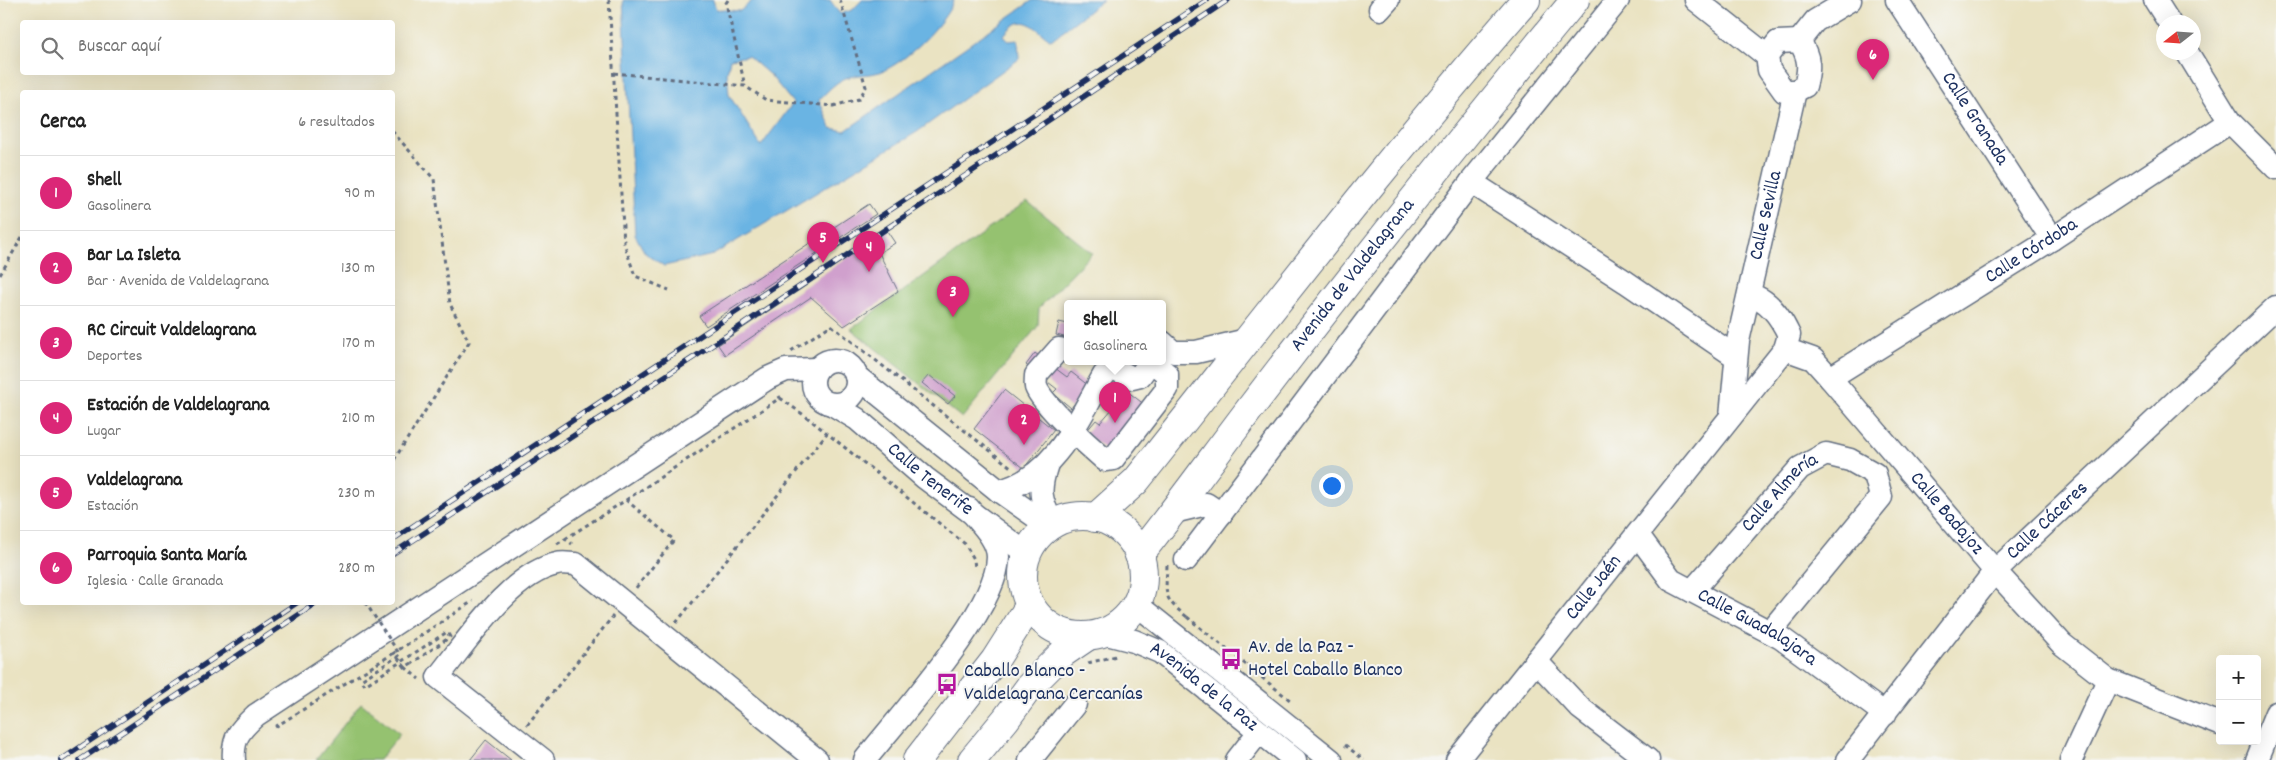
<!DOCTYPE html>
<html lang="es">
<meta charset="utf-8">
<style>
:root{--surface:#fff;--page:#f2f2f2;--text:#222;--muted:#767676;--line:#e0e0e0;--accent:#db2777}
body{margin:0;font-family:Dekko,sans-serif;background:var(--page);color:var(--text)}
.controls{position:absolute;right:15px;bottom:15px;display:grid;overflow:hidden;border-radius:5px;box-shadow:0 5px 20px #0002}
.controls button{width:45px;height:45px;display:grid;place-items:center;padding:0;border:0;border-bottom:1px solid var(--line);background:var(--surface);color:var(--text);font:25px sans-serif}
.compass{position:absolute;left:2156px;top:15px;width:45px;height:45px;border-radius:50%;background:var(--surface);box-shadow:0 5px 20px #0002;rotate:253deg}
.you{position:absolute;left:1331px;top:485px;width:18px;height:18px;margin:-12px;border:4px solid #fff;border-radius:50%;background:#1a73e8;box-shadow:0 0 0 8px #1a73e833}
.badge{display:grid;place-items:center;width:32px;height:32px;border-radius:50%;background:var(--accent);color:#fff;font-size:16px;font-weight:700}
.pin{position:absolute;translate:-50% -41px;filter:drop-shadow(0 1px 2px #0008)}
.pin::after{content:'';position:absolute;top:26px;width:18px;height:15px;background:inherit;clip-path:polygon(0 0,100% 0,50% 100%)}
.popup{position:absolute;left:1064px;top:300px;width:102px;height:65px;box-sizing:border-box;display:grid;place-content:center;border-radius:5px;background:var(--surface);filter:drop-shadow(0 1px 4px #0005);font-size:16px;white-space:nowrap;color:var(--muted)}
.popup b{font-size:19px;color:var(--text)}
.popup::after{content:'';position:absolute;left:50%;top:100%;margin-left:-10px;border:10px solid transparent;border-top-color:var(--surface)}
.list{margin:0;padding:0;list-style:none}
h2{display:flex;justify-content:space-between;align-items:center;height:65px;margin:0;padding:0 20px;font-size:21px}
h2 small{font-size:16px;font-weight:400;color:var(--muted)}
.list li{display:grid;grid-template-columns:32px 1fr auto;gap:15px;align-items:center;box-sizing:border-box;height:75px;padding:0 20px;border-top:1px solid var(--line)}
.list b{display:block;font-size:19px;white-space:nowrap}
.list p{margin:0;font-size:16px;white-space:nowrap;color:var(--muted)}
.list em{font-size:16px;font-style:normal;color:var(--muted)}
.icon{flex:none;width:28px;height:28px;fill:none;stroke:currentColor;stroke-width:2;stroke-linecap:round;stroke-linejoin:round}
.map{position:relative;flex:none;width:2276px;height:760px;overflow:hidden}
.search{position:absolute;background:var(--surface);box-shadow:0 5px 20px #0002;left:20px;top:20px;width:375px;height:55px;display:flex;align-items:center;gap:12px;box-sizing:border-box;padding:0 18px;border-radius:5px;color:var(--muted);font-size:19px}
.panel{position:absolute;background:var(--surface);box-shadow:0 5px 20px #0002;left:20px;top:90px;width:375px;height:515px;border-radius:5px}
.map>svg:first-child{display:block}
</style>
<div class="map">
<svg width="2276" height="760" viewBox="0 0 2276 760">
<rect width="100%" height="100%" fill="#f6f6f2"/>
<filter id="ink" filterUnits="userSpaceOnUse"><feTurbulence type="fractalNoise" baseFrequency=".02" numOctaves="2"/><feDisplacementMap in="SourceGraphic" scale="10" xChannelSelector="R" yChannelSelector="G"/><feConvolveMatrix kernelMatrix="1 2 1 2 8 2 1 2 1" color-interpolation-filters="sRGB"/></filter>
<filter id="wash" filterUnits="userSpaceOnUse"><feTurbulence type="fractalNoise" baseFrequency=".0096" numOctaves="4" result="noise"/><feDisplacementMap in="SourceGraphic" scale="20" xChannelSelector="R" yChannelSelector="G"/><feGaussianBlur stdDeviation="1.12" result="paint"/><feColorMatrix in="noise" values="0 0 0 0 0 0 0 0 0 0 0 0 0 0 0 0 0 1.4 0 .05"/><feComposite in="paint" operator="in"/></filter>
<g filter="url(#wash)">
<rect width="100%" height="100%" fill="#eae3c2"/>
<path fill="#95c270" stroke="#587867" d="M1027 201 1092 253 1039 308 1038 326 962 418 851 329Z
M361 703 400 734 379 760H316Z"/>
<path fill="#6bb4e3" stroke="#4372a0" fill-rule="evenodd" d="M623 0H713L716 9 740 11 753 0H830L840 14 852 10 862 0H954C945 24 904 64 880 72 870 75 859 74 849 77 837 80 828 91 819 100L831 128 845 131 1033 0H1103L1051 40C1032 26 1023 11 1004 35L1008 41 1018 40 1019 59 917 132 713 255 664 266 645 253 635 235ZM748 56 771 76 793 103 761 146 729 95 727 73 730 59Z"/>
<g id="blocks">
<path fill="#d0a0cd" d="M869 204 876 214 706 326 699 316Z
M887 231 895 243 879 253 898 291 844 326 811 297 725 355 718 345Z
M1059 322 1068 324V338L1056 335Z
M1035 353 1067 377 1071 372 1089 386 1071 408 1053 393 1057 389 1026 365Z
M929 375 955 396 948 404 922 383Z
M1112 379 1155 413 1109 453 1085 433 1096 420 1100 423 1113 408 1099 396Z
M1004 390 1054 430 1024 468 974 429Z
M486 740 511 760H470Z"/>
</g>
</g>
<g filter="url(#ink)">
<use href="#blocks" fill-opacity="0" stroke="#636e81" stroke-width="1"/>
<g fill="none" stroke-linecap="round" stroke-linejoin="round">
<g stroke="#636e81" stroke-width="25">
<g id="minor">
<path d="M1696 0 1767 56 1769 70 1784 91H1795L1805 86C1810 68 1810 57 1799 41L1778 42 1767 56"/>
<path id="s1" d="M1897 0 2052 239"/>
<path d="M2155 0 2169 22"/>
<path d="M1380 9 1388 0"/>
<path d="M1799 41 1815 21 1850 0"/>
<path d="M2187 52 2230 122 2276 168"/>
<path d="M1471 182 1626 282 1736 357"/>
<path d="M1162 342 1173 352H1196L1247 340"/>
<path id="s2" d="M1785 349 1813 359 1830 378 1995 571 2062 644 2108 680 2220 724"/>
<path d="M1068 351 1059 349 1036 375C1036 379 1035 383 1036 387 1042 404 1090 447 1105 460L1113 459 1167 389V374L1152 362"/>
<circle cx="835" cy="382" r="22"/>
<path d="M856 376 999 491 1049 526"/>
<path id="s3" d="M1830 378 2052 239 2230 122"/>
<path id="s4" d="M832 404 857 419 925 478 1027 554"/>
<path id="s5" d="M1731 416 1738 341 1795 91"/>
<path d="M1047 464C1038 491 1040 499 1053 525"/>
<path d="M999 491C1053 479 1079 419 1104 375L1112 367 1132 378 1140 376 1150 362"/>
<path d="M1173 512 1206 504 1221 514"/>
<path id="s6" d="M1638 535 1671 580 1781 638 1885 714"/>
<path d="M1186 560 1471 182 1618 0"/>
<path id="s7" d="M1692 591 1800 468 1826 454 1850 460 1875 474 1881 497 1770 632"/>
<path d="M1136 604 1331 760"/>
<path id="s8" d="M1103 633 1134 641 1160 652 1295 760"/>
<path d="M1536 661 1580 708 1648 760"/>
<path d="M234 760C232 737 241 729 256 715L768 378 786 370 817 369"/>
<path d="M543 760 438 677C467 641 511 573 557 564 563 562 570 564 576 564L817 760"/>
<path d="M865 760C899 717 998 609 998 557 998 539 979 522 969 509"/>
<path d="M1030 760 1075 704"/>
<path d="M1237 760 1259 732"/>
<path id="s9" d="M1457 760 1785 349 1789 335C1781 318 1768 299 1750 295"/>
<path id="s10" d="M1848 760 1995 571 2276 307"/>
<path d="M2071 760 2108 680"/>
<path d="M2257 760 2276 713"/>
</g>
</g>
<g stroke="#636e81" stroke-width="30">
<g id="major">
<circle cx="1083" cy="576" r="60"/>
<path d="M1095 518 1136 481C1265 319 1390 155 1526 0"/>
<path id="s11" d="M1139 555C1179 505 1216 453 1255 402 1359 266 1466 132 1575 0"/>
<path d="M917 760 995 660 1030 605"/>
<path d="M972 760 1006 719 1030 686 1063 653 1088 636"/>
</g>
</g>
<path stroke="#636e81" stroke-width="3" stroke-dasharray="4 4" stroke-linecap="butt" d="M609 0 624 243 635 276 669 290
M728 0 726 3 745 86
M614 73 745 86 766 100 833 106 859 99 866 87 840 0
M392 131 434 179 450 304 469 342 392 463
M0 275 22 237
M791 351 831 325 1012 468
M780 398 808 418 965 544 974 559 975 569
M626 500 780 398 779 396
M565 539 626 500 674 540 635 589
M557 544 565 539 572 544
M1167 565C1166 596 1162 597 1187 617L1185 619
M1187 617 1291 701
M676 623 827 433
M412 663 405 667 419 679
M1088 663 1116 656
M405 667 394 653 473 601
M527 725 613 616
M275 727 394 653
M1345 745 1364 760"/>
<use href="#minor" stroke="#fff" stroke-width="22"/>
<use href="#major" stroke="#fff" stroke-width="28"/>
<g stroke="#1b2f5e" stroke-width="5.5">
<path id="rail" d="M392 540 1207 0
M392 554 702 352 1228 0
M61 760 298 602
M80 760 318 602"/>
</g>
<use href="#rail" stroke="#f6f6f2" stroke-width="4" stroke-dasharray="11" stroke-linecap="butt"/>
<path stroke="#636e81" stroke-width="3" stroke-dasharray="4 4" stroke-linecap="butt" d="M365 602 400 655 361 680 365 685 447 632 450 637 412 663"/>
</g>
</g>
<defs>
<g id="bus-bare" transform="scale(1.725)"><path d="M-5-6H5V4H4V6H2V4H-2V6H-4V4H-5ZM-3.5-4V0h7V-4ZM-3.5 1.2v1.5H-2V1.2ZM2 1.2v1.5H3.5V1.2Z" fill="#b5179e" stroke="#f6f6f2" stroke-width="2.5" paint-order="stroke"/></g>
</defs>
<g fill-rule="evenodd">
<use href="#bus-bare" x="1231" y="659"/>
<use href="#bus-bare" x="947" y="684"/>
</g>
<g text-anchor="middle" dominant-baseline="central" stroke-width="4" stroke-linejoin="round" paint-order="stroke">
<g font-size="20" fill="#1b2f5e" stroke="#f6f6f2">
<text stroke="none"><textPath href="#s1" startOffset="142">Calle Granada</textPath></text>
<text stroke="none"><textPath href="#s5" startOffset="204">Calle Sevilla</textPath></text>
<text stroke="none"><textPath href="#s3" startOffset="238">Calle Córdoba</textPath></text>
<text stroke="none"><textPath href="#s11" startOffset="352">Avenida de Valdelagrana</textPath></text>
<text stroke="none"><textPath href="#s4" startOffset="124">Calle Tenerife</textPath></text>
<text stroke="none"><textPath href="#s7" startOffset="132">Calle Almería</textPath></text>
<text stroke="none"><textPath href="#s2" startOffset="234">Calle Badajoz</textPath></text>
<text stroke="none"><textPath href="#s10" startOffset="312">Calle Cáceres</textPath></text>
<text stroke="none"><textPath href="#s9" startOffset="220">Calle Jaén</textPath></text>
<text stroke="none"><textPath href="#s6" startOffset="154">Calle Guadalajara</textPath></text>
<text stroke="none"><textPath href="#s8" startOffset="116">Avenida de la Paz</textPath></text>
</g>
<g font-size="20" fill="#1b2f5e" stroke="#f6f6f2" text-anchor="start">
<text x="1248" y="648">Av. de la Paz -<tspan x="1248" dy="23">Hotel Caballo Blanco</tspan></text>
<text x="964" y="672">Caballo Blanco -<tspan x="964" dy="23">Valdelagrana Cercanías</tspan></text>
</g>
</g>
</svg>
<div class="controls">
<button>+</button>
<button>−</button>
</div>
<svg class="compass" viewBox="-18 -18 36 36"><path d="M0-13l5 13h-10z" fill="#e53935"/><path d="M0 13l5-13h-10z" fill="#767676"/></svg>
<div class="you"></div>
<div class="pin badge" style="left:1115px;top:423px">1</div>
<div class="popup"><b>Shell</b>Gasolinera</div>
<div class="pin badge" style="left:1024px;top:445px">2</div>
<div class="pin badge" style="left:953px;top:317px">3</div>
<div class="pin badge" style="left:869px;top:272px">4</div>
<div class="pin badge" style="left:823px;top:263px">5</div>
<div class="pin badge" style="left:1873px;top:80px">6</div>
<div class="search"><svg class="icon" aria-label="search" viewBox="0 0 24 24"><circle cx="10" cy="10" r="6"/><path d="M15 15l6 6"/></svg>Buscar aquí</div>
<section class="panel">
<h2>Cerca<small>6 resultados</small></h2>
<ul class="list">
<li><span class="badge">1</span><div><b>Shell</b><p>Gasolinera</p></div><em>90 m</em></li>
<li><span class="badge">2</span><div><b>Bar La Isleta</b><p>Bar · Avenida de Valdelagrana</p></div><em>130 m</em></li>
<li><span class="badge">3</span><div><b>RC Circuit Valdelagrana</b><p>Deportes</p></div><em>170 m</em></li>
<li><span class="badge">4</span><div><b>Estación de Valdelagrana</b><p>Lugar</p></div><em>210 m</em></li>
<li><span class="badge">5</span><div><b>Valdelagrana</b><p>Estación</p></div><em>230 m</em></li>
<li><span class="badge">6</span><div><b>Parroquia Santa María</b><p>Iglesia · Calle Granada</p></div><em>280 m</em></li>
</ul>
</section>
</div>
